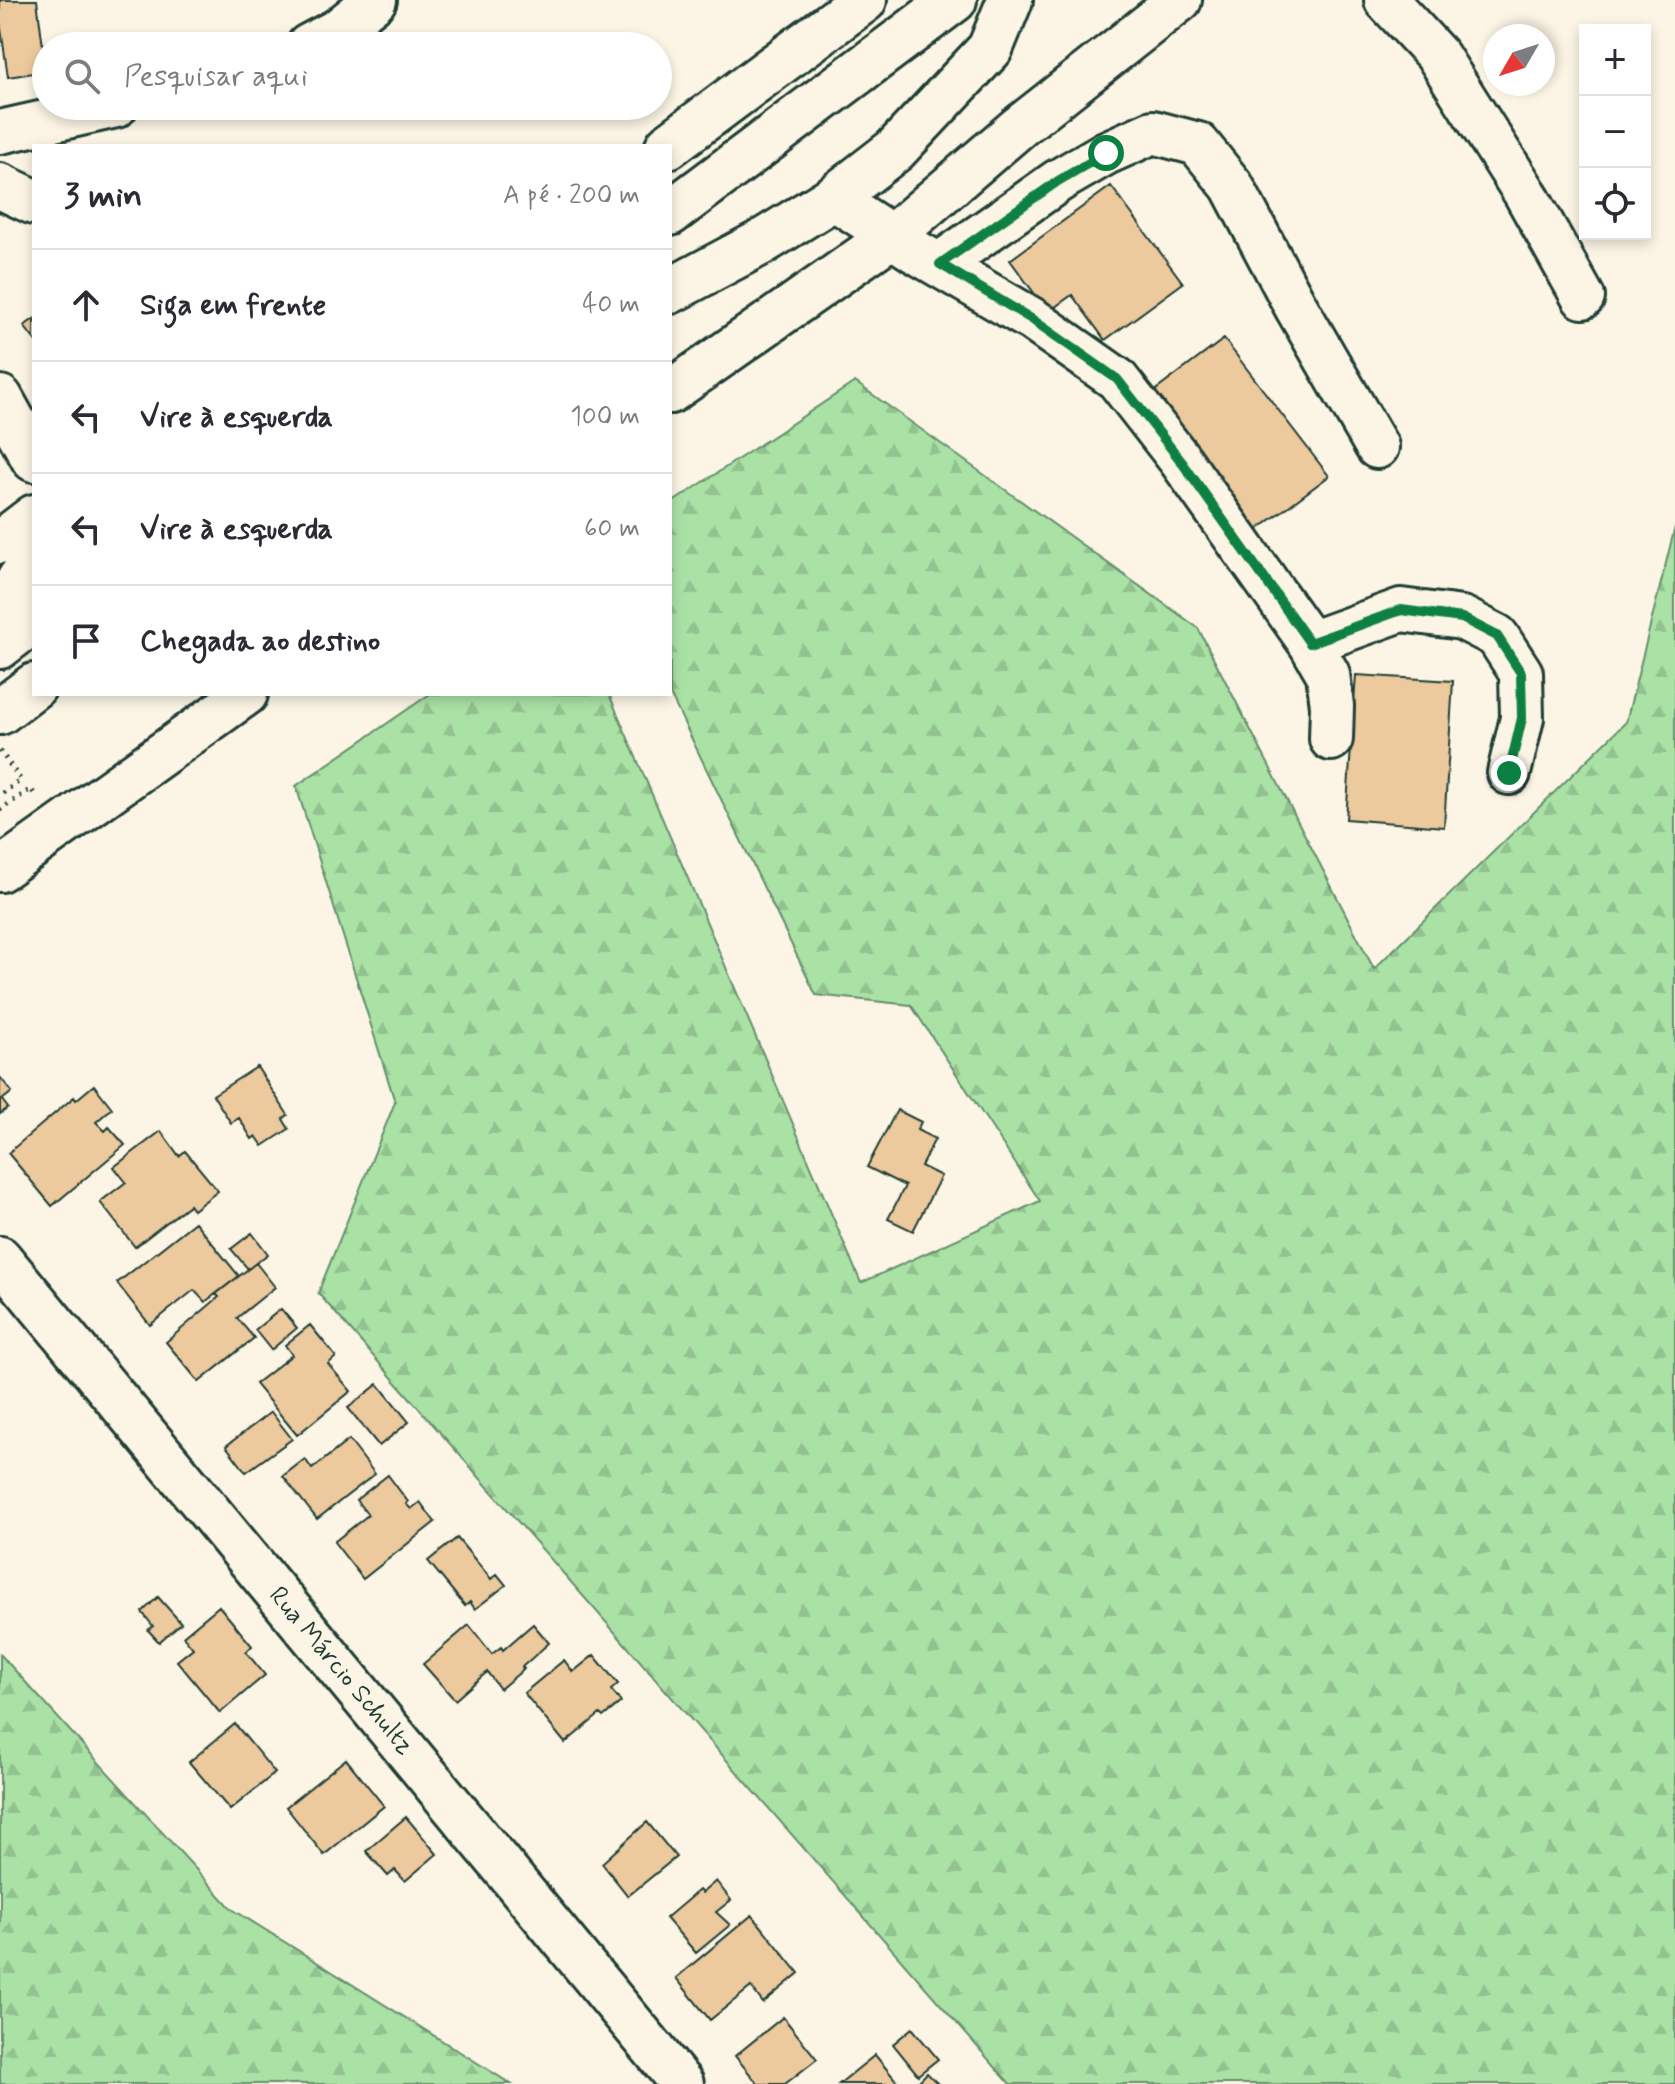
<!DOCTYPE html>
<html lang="pt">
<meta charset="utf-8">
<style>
:root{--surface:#fff;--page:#f7f7f7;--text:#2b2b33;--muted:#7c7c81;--line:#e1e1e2}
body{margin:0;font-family:Mynerve,sans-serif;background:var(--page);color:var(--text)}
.controls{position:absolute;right:24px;top:24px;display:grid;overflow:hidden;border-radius:0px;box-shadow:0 4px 12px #0003}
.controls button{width:72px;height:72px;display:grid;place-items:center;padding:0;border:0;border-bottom:2px solid var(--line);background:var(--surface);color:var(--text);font:40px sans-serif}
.compass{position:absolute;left:1483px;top:24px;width:72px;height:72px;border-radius:50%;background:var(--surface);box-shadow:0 4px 12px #0003;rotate:231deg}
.stop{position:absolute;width:24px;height:24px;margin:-18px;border:6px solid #0b8043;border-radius:50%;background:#fff}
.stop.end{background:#0b8043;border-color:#fff;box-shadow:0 2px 8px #0008}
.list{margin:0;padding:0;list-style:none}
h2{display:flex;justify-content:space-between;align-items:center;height:104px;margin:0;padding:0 32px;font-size:34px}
h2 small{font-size:26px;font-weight:400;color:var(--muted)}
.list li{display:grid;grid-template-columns:52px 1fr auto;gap:24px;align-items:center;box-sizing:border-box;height:112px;padding:0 32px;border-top:2px solid var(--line)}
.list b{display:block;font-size:30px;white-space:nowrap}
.list em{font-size:26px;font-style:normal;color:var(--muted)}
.icon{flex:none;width:44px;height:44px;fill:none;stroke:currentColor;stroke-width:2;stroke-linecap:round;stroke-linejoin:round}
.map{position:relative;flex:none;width:1675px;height:2084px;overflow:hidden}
.search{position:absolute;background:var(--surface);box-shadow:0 4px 12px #0003;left:32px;top:32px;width:640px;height:88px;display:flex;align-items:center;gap:20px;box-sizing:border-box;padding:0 28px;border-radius:44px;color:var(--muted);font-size:30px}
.panel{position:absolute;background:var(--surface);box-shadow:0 4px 12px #0003;left:32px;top:144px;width:640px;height:552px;border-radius:0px}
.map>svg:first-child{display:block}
</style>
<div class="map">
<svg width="1675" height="2084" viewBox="0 0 1675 2084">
<defs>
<pattern id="forest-firs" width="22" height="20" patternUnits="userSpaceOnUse" patternTransform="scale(2)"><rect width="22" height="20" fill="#aae1a5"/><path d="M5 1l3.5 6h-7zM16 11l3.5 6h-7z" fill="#92c28f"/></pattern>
</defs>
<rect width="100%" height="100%" fill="#fcf5e5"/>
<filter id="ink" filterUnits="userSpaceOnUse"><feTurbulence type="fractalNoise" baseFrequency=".0125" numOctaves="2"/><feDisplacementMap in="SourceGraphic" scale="16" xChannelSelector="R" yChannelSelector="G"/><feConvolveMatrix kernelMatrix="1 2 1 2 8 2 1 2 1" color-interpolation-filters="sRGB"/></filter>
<g filter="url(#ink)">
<path fill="url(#forest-firs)" stroke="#648f6c" stroke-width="2" d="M855 382 1198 628 1374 969 1626 722 1675 527V2084H1010L318 1293 395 1102 296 786 430 694H609L861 1283 1040 1201 911 1005 816 995 670 694V504Z
M0 1654 232 1909 511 2084H0Z"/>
<path fill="#edc99e" stroke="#1f3d34" stroke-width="2" d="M0 0H37L46 71 8 77 0 22Z
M1111 186 1183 283 1105 340 1072 295 1048 312 1010 260Z
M34 319V339L24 326Z
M1224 339 1329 476 1253 533 1148 396Z
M1356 675 1453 681 1444 827 1346 819Z
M257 1067 288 1115 283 1119 289 1129 263 1146 256 1136 252 1139 239 1118 231 1123 213 1095Z
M0 1077 12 1092 2 1100 8 1108 0 1114Z
M94 1085 112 1108 96 1122 105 1131 109 1127 125 1145 52 1206 8 1153 74 1097 76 1100Z
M897 1110 921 1122 917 1130 935 1139 921 1166 941 1176 913 1231 888 1219 905 1186 867 1167Z
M161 1131 179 1156 185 1151 218 1191 193 1210 189 1205 135 1247 100 1202 126 1182 114 1167Z
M195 1222 239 1276 205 1302 194 1290 150 1325 117 1283Z
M252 1233 268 1254 248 1269 231 1249Z
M256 1263 275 1287 237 1318 254 1338 199 1382 166 1342 219 1297 216 1294Z
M281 1309 297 1328 271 1350 255 1330Z
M310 1325 336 1357 328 1364 351 1391 297 1435 255 1384 292 1355 285 1345Z
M378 1384 409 1422 379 1446 348 1408Z
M271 1412 292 1439 246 1472 226 1446Z
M349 1440 375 1474 317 1519 283 1476 305 1459 312 1469Z
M388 1475 408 1502 406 1504 411 1509 420 1502 435 1522 363 1579 334 1542 368 1515 356 1500Z
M457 1538 491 1579 497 1574 506 1585 475 1609 470 1602 465 1606 428 1561Z
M158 1597 181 1623 159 1642 148 1630 153 1626 142 1612Z
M219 1606 252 1646 246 1652 265 1675 220 1713 177 1661 193 1648 183 1636Z
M533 1624 549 1643 522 1667 524 1669 500 1689 487 1672 455 1700 423 1664 469 1625 492 1654 501 1647 503 1650Z
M594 1655 618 1684 611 1690 621 1702 603 1717 600 1714 565 1743 524 1693 564 1660 573 1672Z
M235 1724 275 1773 230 1810 189 1762Z
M346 1759 384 1806 324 1855 286 1807Z
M406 1817 437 1854 405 1881 395 1870 388 1876 366 1851Z
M647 1822 676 1857 628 1896 602 1863Z
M716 1881 731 1900 716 1912 730 1925 696 1953 666 1918 699 1890 702 1893Z
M752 1915 799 1973 763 2003 751 1987 710 2020 676 1978Z
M783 2017 817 2059 785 2084H758L735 2056Z
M912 2028 938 2059 918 2075 893 2044Z
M875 2055 899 2084H839Z
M927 2073 938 2084H916Z"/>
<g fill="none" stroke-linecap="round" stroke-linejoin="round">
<g stroke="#1f3d34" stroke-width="48">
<path id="minor" d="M1386 0 1438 56 1525 193 1583 297
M308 46 338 30 375 0
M0 132 116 106
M833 198 913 250 1033 320 1117 379 1181 461 1310 643 1328 674 1332 706 1331 739
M940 264 1058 181 1106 153 1153 132 1198 144 1232 186 1296 307 1377 447
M670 392 892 236 1019 127 1180 0
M0 542 34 516
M1310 643 1401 610 1462 618 1497 636 1521 673 1522 718 1509 773
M0 870 246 694
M0 1258 682 2084"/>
</g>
<g stroke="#1f3d34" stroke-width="50">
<path id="major" d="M0 186 34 202
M0 398 34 459"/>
</g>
<g stroke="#1f3d34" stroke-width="50">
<path id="highway" d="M668 146 864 0
M670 213 954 0
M670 291 762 242 833 198 895 150 990 49 1010 0
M0 605 34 561
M0 646 34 620
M0 712 34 686"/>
</g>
<path stroke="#1f3d34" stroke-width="5" stroke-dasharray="2 6" stroke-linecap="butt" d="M0 751 21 780 0 795
M0 810 31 789 36 796"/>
<use href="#minor" stroke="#fcf5e5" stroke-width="42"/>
<use href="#major" stroke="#fcf5e5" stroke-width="44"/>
<use href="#highway" stroke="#fcf5e5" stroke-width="44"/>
</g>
</g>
<g fill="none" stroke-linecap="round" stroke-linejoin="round" filter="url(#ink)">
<path stroke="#0b8043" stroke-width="10" d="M1106 153 1058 181 940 264 1033 320 1117 379 1181 461 1310 643 1401 610 1462 618 1497 636 1521 673 1522 718 1509 773"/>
</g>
<g text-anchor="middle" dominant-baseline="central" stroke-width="6" stroke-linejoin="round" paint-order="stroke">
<g font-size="26" fill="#1f3d34" stroke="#fcf5e5">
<text transform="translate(341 1671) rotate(50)">Rua Márcio Schultz</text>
</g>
</g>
</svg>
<div class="controls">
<button>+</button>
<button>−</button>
<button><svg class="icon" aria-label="locate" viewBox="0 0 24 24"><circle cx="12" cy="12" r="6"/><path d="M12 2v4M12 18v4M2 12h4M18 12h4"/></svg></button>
</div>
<svg class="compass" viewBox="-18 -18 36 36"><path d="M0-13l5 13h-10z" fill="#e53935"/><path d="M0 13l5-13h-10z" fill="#7c7c81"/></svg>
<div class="stop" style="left:1106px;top:153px"></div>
<div class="stop end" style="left:1509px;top:773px"></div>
<div class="search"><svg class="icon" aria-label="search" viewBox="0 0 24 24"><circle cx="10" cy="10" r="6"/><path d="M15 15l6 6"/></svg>Pesquisar aqui</div>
<section class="panel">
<h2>3 min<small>A pé · 200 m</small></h2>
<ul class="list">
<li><svg class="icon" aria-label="ahead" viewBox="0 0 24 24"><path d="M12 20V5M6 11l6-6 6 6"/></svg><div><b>Siga em frente</b></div><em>40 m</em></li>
<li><svg class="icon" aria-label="left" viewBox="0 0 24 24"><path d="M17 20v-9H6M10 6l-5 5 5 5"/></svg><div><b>Vire à esquerda</b></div><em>100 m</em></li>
<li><svg class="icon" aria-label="left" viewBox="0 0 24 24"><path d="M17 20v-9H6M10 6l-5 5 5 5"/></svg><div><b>Vire à esquerda</b></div><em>60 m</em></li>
<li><svg class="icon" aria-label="arrive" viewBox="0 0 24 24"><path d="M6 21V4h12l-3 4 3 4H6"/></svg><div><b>Chegada ao destino</b></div></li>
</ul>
</section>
</div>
